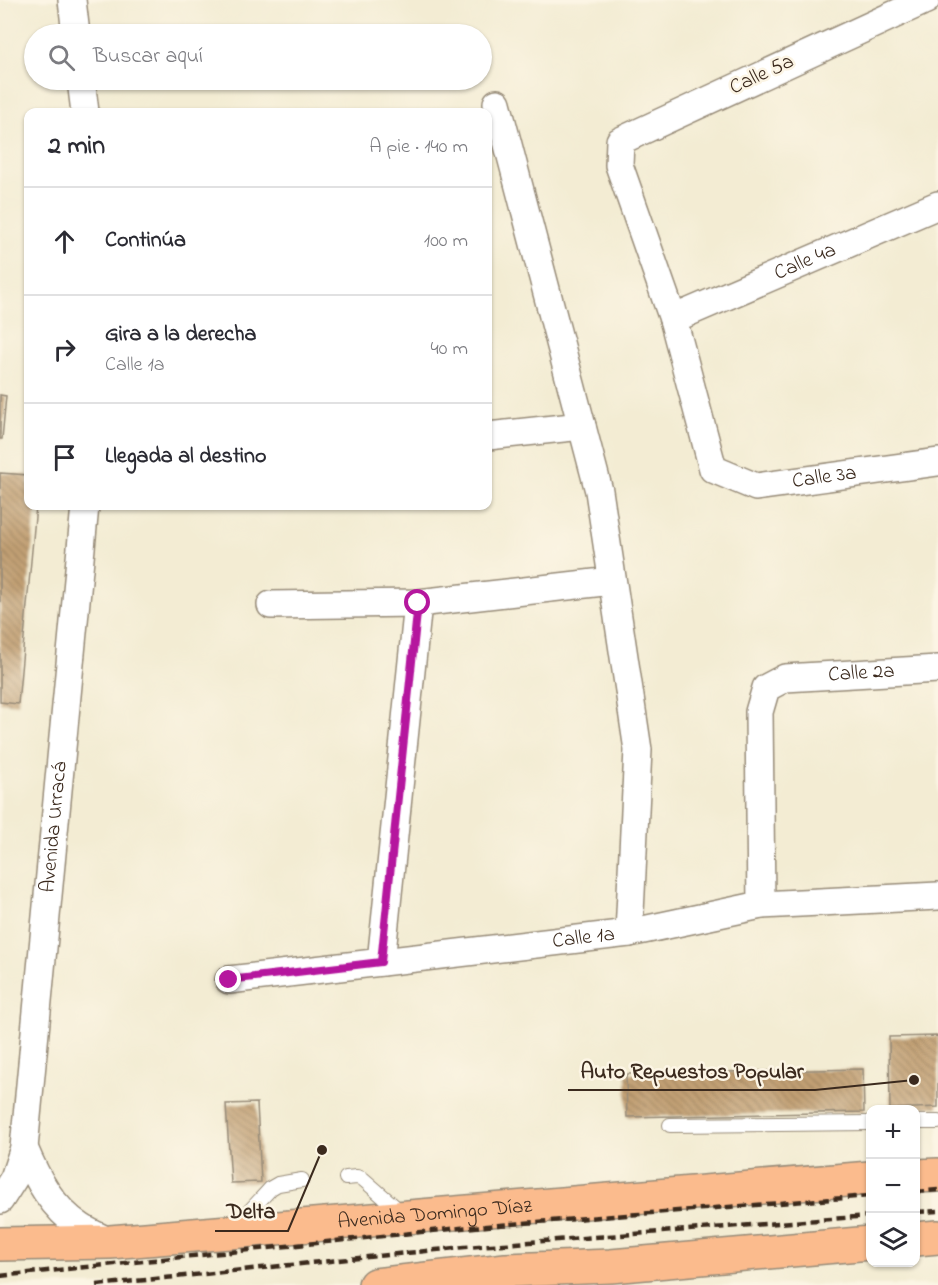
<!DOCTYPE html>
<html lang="es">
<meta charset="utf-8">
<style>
:root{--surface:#fff;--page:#f7f7f7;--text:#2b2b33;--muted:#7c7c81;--line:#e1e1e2}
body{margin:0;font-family:"Indie Flower",sans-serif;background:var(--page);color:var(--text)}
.controls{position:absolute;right:18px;bottom:18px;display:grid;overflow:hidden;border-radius:12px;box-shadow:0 2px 4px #0004}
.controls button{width:54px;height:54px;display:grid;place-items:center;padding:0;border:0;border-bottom:2px solid var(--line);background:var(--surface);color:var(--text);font:30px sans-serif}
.stop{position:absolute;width:18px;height:18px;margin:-14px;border:4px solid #b5179e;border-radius:50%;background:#fff}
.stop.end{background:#b5179e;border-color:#fff;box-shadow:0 2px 6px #0008}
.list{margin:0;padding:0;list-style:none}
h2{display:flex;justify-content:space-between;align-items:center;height:78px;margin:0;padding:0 24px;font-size:26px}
h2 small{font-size:20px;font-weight:400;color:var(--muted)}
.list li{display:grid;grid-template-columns:39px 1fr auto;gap:18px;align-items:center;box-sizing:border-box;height:108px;padding:0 24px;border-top:2px solid var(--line)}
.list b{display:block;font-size:22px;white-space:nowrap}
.list p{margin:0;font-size:20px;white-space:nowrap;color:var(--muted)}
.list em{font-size:20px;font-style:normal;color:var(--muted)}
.icon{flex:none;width:33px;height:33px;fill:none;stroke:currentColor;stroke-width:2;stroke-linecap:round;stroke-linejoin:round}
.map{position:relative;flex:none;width:938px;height:1285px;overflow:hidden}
.search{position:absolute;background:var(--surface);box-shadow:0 2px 4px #0004;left:24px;top:24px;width:468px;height:66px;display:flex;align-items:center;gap:15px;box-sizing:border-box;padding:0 21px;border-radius:33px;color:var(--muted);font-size:22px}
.panel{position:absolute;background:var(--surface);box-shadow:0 2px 4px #0004;left:24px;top:108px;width:468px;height:402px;border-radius:12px}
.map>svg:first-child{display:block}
</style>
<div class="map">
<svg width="938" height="1285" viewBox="0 0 938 1285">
<defs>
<pattern id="building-back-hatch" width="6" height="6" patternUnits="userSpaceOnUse" patternTransform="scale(1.5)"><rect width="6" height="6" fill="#c2a075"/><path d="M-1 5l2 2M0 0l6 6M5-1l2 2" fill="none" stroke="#9f835f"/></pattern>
</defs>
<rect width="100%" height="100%" fill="#fcf5e5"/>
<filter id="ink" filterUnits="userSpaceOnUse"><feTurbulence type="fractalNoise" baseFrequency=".0167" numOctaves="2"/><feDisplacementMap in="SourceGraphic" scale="12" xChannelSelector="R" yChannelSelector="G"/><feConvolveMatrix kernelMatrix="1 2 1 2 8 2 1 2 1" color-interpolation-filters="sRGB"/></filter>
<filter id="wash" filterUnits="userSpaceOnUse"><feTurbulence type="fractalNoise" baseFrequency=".008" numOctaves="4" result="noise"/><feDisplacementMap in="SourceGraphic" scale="24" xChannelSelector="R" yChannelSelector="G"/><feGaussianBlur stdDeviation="1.35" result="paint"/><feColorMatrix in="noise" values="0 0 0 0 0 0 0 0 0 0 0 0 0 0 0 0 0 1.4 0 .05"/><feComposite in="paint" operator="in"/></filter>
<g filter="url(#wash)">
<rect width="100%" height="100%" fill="#f3ecd3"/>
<g id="blocks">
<path fill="url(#building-back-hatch)" d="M0 395 6 396 2 439H0Z
M0 473 28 475V506H36L18 704 0 702Z
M938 1036V1107L890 1109 889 1037Z
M863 1069 864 1112 627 1117 626 1074Z
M257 1103 261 1182 231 1183 226 1104Z"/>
</g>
</g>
<g filter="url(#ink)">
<use href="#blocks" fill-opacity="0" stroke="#978b78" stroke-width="1.5"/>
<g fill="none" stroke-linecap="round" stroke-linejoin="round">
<g stroke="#978b78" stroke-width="16">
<path id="service" d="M916 1122H938
M670 1125 870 1123
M346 1178 357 1177 363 1179 402 1213
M236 1226 271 1188 278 1184 302 1180"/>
</g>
<g stroke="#978b78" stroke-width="30">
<g id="minor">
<path d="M72 0 76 34"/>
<path id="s1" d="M926 0 620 141 619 165 673 319 713 469 756 487 938 462"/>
<path d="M81 80 85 112"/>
<path d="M497 103 599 491 638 750 629 933"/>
<path id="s2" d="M673 319 938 205"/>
<path d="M488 436 582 426"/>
<path d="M271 605 418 603 612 581"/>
<path id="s3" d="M761 905 759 712 766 688 785 678 938 669"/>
<path d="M381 962 418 603"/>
<path id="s4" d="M229 980 629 933 761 905 938 896"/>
<path d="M24 1148C37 1179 52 1208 81 1227 90 1233 100 1237 110 1242"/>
<path id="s5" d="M0 1200 14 1178 24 1148 85 506"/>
</g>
</g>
<g stroke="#978b78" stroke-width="36">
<g id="primary">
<path d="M916 1176 938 1175"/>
<path d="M916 1239 938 1237"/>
<path id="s6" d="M0 1244 110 1242 870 1178"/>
<path d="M375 1285 506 1270 611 1266 870 1243"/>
</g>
</g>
<use href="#service" stroke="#fff" stroke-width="14"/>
<use href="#minor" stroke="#fff" stroke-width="27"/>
<use href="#primary" stroke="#fbbb8d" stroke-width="33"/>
<path stroke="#3b2a1e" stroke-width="4.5" stroke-dasharray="9 4.5" stroke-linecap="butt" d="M916 1192 938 1190
M916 1212 938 1211
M0 1276 460 1228 870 1196
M97 1285 465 1247 870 1216"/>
</g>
</g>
<g fill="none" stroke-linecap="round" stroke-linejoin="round" filter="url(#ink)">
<path stroke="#b5179e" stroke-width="8" d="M229 980 381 962 418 603"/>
</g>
<g text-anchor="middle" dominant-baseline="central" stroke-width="5" stroke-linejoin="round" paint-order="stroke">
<g font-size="21" fill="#3b2a1e" stroke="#fcf5e5">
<text transform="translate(762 75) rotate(-25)">Calle 5a</text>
<text stroke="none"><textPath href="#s2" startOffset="144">Calle 4a</textPath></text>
<text stroke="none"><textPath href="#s1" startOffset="795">Calle 3a</textPath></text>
<text stroke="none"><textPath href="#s3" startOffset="316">Calle 2a</textPath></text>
<text stroke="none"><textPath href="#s5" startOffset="380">Avenida Urracá</textPath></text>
<text stroke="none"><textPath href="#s4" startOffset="357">Calle 1a</textPath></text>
<text stroke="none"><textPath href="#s6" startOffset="436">Avenida Domingo Díaz</textPath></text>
</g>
</g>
<path fill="none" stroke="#3b2a1e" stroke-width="2" d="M914 1080L815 1090H568M322 1150L288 1231H215"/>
<g fill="#3b2a1e" stroke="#fcf5e5" stroke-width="2">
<circle cx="914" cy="1080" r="6"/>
<circle cx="322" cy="1150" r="6"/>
</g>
<g font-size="22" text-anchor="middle" font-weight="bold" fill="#3b2a1e" stroke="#fcf5e5" stroke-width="5" stroke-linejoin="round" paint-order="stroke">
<text x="692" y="1078">Auto Repuestos Popular</text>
<text x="251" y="1218">Delta</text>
</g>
</svg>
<div class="controls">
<button>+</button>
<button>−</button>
<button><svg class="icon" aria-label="layers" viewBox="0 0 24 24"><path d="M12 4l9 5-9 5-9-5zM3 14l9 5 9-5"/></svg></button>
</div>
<div class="stop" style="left:418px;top:603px"></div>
<div class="stop end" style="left:229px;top:980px"></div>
<div class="search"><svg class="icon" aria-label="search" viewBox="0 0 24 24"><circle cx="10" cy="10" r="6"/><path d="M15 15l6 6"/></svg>Buscar aquí</div>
<section class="panel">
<h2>2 min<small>A pie · 140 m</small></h2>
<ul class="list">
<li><svg class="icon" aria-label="ahead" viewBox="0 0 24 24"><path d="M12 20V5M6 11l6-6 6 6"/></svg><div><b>Continúa</b></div><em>100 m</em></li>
<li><svg class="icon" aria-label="right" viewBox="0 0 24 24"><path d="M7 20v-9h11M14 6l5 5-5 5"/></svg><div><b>Gira a la derecha</b><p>Calle 1a</p></div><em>40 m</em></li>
<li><svg class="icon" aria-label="arrive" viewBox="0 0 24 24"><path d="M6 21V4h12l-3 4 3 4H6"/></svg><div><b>Llegada al destino</b></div></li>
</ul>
</section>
</div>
